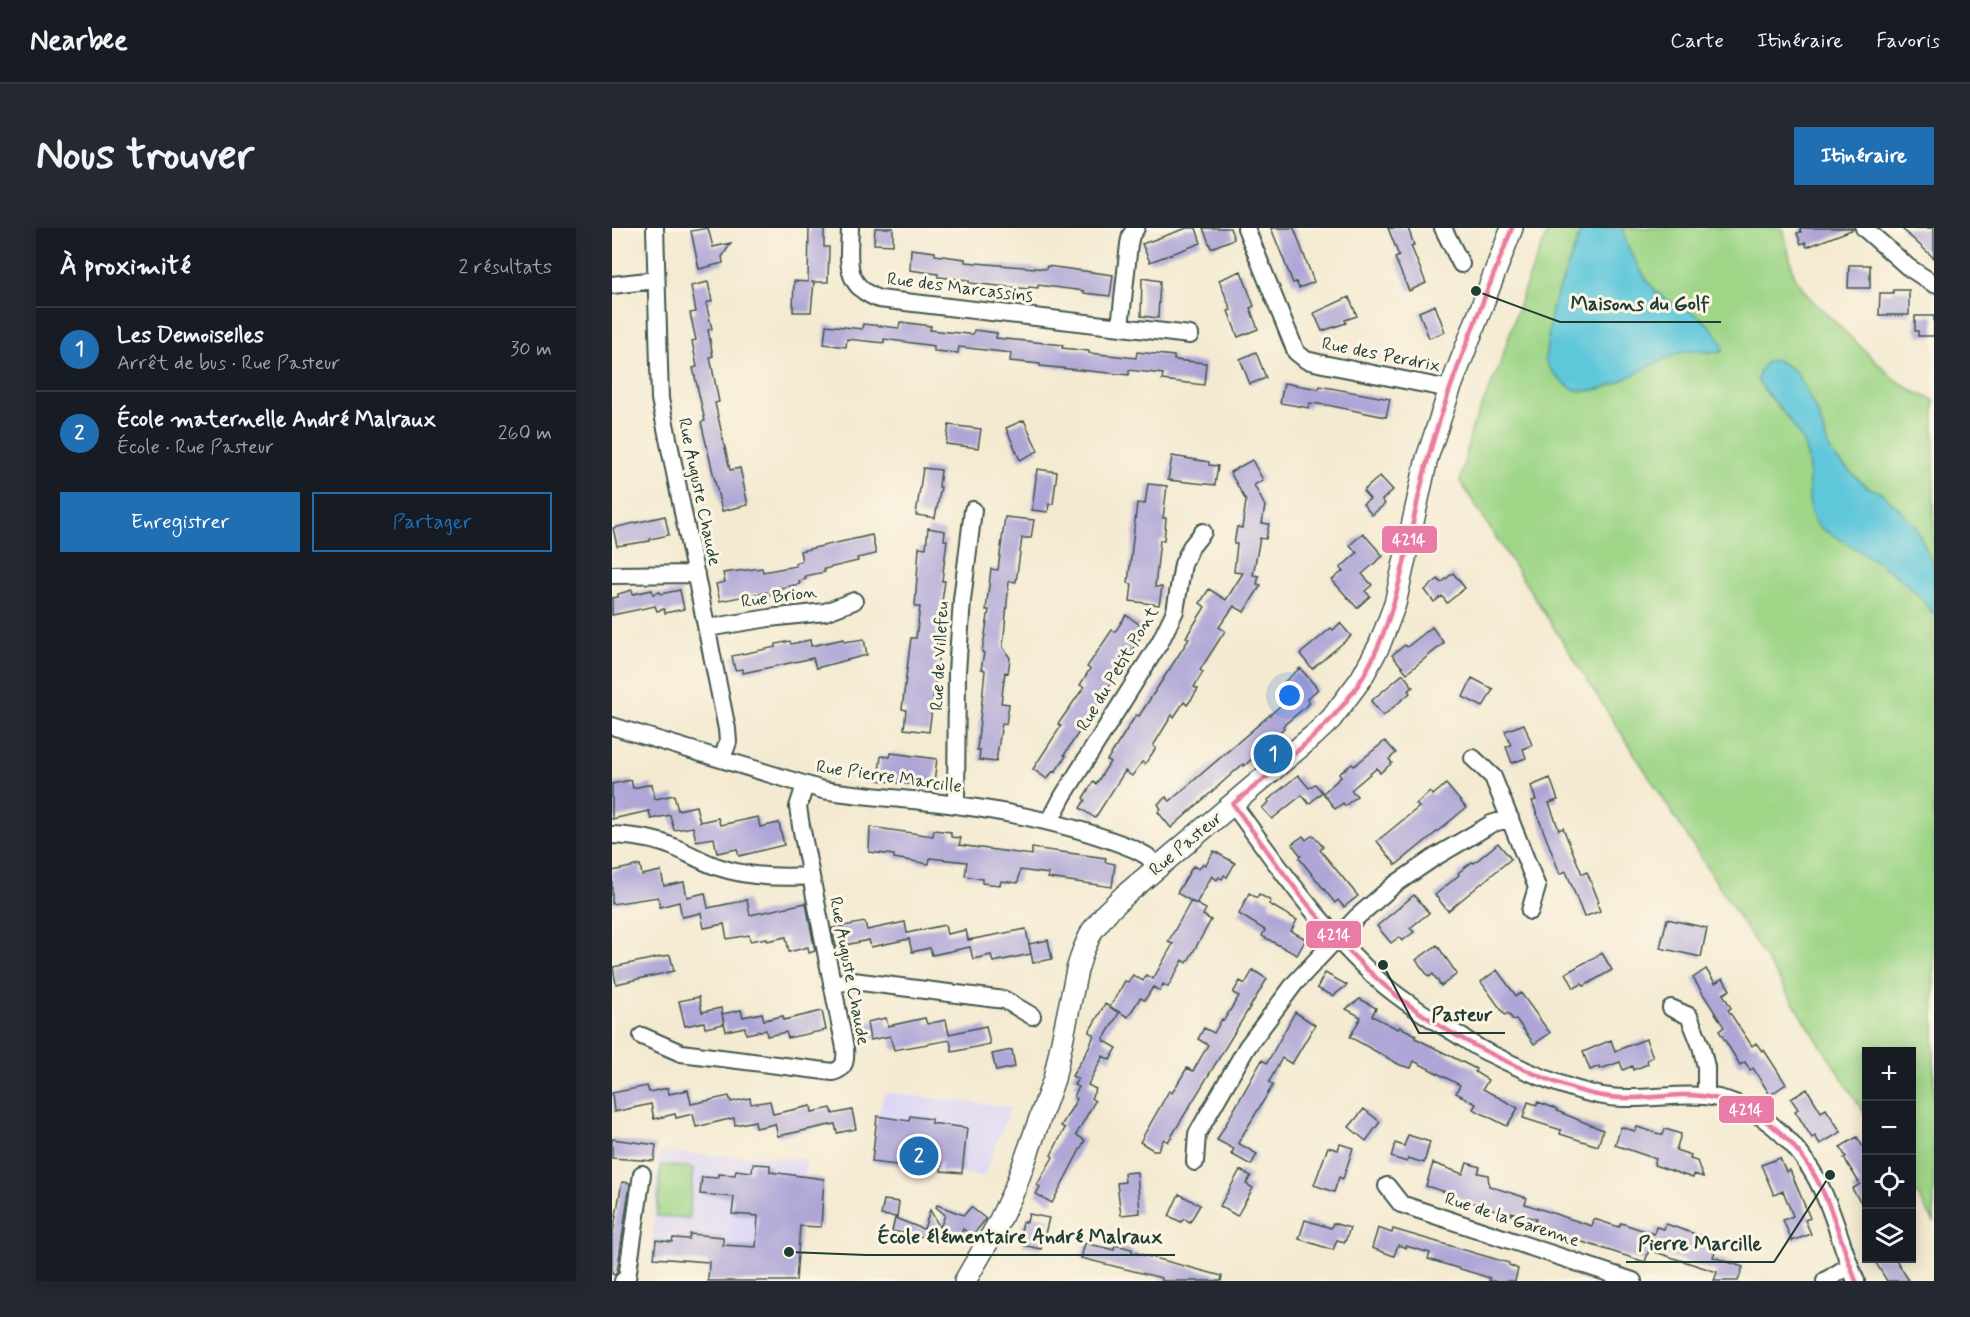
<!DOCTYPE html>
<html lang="fr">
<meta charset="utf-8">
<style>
:root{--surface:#171b24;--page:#242831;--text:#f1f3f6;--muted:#9ea1a6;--line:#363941;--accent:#1f6fb2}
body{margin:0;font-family:Mynerve,sans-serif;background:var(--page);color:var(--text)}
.controls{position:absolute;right:18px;bottom:18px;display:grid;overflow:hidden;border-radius:0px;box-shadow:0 3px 15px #0003}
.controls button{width:54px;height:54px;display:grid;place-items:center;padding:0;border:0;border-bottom:2px solid var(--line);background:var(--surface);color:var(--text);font:30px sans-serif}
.you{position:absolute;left:678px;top:468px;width:21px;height:21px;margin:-15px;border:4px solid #fff;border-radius:50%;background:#1a73e8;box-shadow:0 0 0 9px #1a73e833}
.badge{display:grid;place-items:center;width:39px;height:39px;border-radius:50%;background:var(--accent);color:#fff;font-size:20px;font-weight:700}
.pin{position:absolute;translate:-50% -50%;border:3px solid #fff;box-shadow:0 2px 6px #0006}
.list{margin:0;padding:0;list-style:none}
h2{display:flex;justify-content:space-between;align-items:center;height:78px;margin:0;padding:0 24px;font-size:26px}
h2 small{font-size:20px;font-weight:400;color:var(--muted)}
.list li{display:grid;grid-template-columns:39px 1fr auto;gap:18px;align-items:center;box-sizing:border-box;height:84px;padding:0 24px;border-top:2px solid var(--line)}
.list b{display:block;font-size:22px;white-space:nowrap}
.list p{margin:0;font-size:20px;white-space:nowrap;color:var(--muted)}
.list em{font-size:20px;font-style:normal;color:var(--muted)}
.actions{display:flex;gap:12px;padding:18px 24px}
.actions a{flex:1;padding:14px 0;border:2px solid var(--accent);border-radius:0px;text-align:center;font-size:21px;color:var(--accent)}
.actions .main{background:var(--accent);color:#fff}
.icon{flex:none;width:33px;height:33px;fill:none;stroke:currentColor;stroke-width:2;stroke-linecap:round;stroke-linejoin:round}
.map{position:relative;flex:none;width:1322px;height:1053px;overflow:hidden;border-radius:0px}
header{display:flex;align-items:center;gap:36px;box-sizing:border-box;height:84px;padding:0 30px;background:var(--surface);border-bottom:2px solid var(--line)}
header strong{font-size:28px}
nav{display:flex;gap:33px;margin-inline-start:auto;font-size:21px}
.intro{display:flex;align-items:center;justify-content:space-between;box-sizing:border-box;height:144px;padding:0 36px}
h1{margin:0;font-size:42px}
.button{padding:15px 27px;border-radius:0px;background:var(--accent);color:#fff;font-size:21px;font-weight:700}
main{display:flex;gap:36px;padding:0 36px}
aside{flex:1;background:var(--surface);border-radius:0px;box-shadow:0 3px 15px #0003}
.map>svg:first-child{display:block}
</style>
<header>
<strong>Nearbee</strong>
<nav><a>Carte</a><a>Itinéraire</a><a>Favoris</a></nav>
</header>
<div class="intro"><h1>Nous trouver</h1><a class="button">Itinéraire</a></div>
<main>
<aside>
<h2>À proximité<small>2 résultats</small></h2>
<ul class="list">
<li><span class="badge">1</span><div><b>Les Demoiselles</b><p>Arrêt de bus · Rue Pasteur</p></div><em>30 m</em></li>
<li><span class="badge">2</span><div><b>École maternelle André Malraux</b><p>École · Rue Pasteur</p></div><em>260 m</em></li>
</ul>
<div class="actions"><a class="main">Enregistrer</a><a>Partager</a></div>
</aside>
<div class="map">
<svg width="1322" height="1053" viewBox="0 0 1322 1053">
<rect width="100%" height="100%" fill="#fcf5e5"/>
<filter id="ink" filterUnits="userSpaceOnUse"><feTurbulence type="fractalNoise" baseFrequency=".0167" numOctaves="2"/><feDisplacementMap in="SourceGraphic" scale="12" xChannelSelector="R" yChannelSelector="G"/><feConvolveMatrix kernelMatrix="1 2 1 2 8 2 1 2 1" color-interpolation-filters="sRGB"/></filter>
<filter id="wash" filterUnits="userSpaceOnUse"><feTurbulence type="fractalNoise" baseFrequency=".008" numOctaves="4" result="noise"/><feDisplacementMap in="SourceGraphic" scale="24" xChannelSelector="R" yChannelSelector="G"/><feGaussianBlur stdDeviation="1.35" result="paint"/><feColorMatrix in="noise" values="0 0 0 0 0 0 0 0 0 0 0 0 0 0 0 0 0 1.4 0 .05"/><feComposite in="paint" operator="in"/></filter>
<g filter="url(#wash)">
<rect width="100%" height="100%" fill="#f4ead1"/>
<path fill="#dcd6f6" d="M273 865 399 879 372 948 260 934 265 888Z
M47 924 194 931 184 1052 96 1042V1035L39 1032Z"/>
<path fill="#9ed587" stroke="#5e895e" stroke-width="1.5" d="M937 0H1171L1182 47 1196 68 1281 150 1301 163 1322 172V994L1300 958V824H1254V888L848 253 860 200 887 139 912 62Z
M49 937 81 940 77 990 45 988Z"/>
<path fill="#5ec7da" stroke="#3e8287" stroke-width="1.5" d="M970 0H1011C1011 15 1035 56 1047 66 1058 75 1071 79 1084 87 1094 92 1112 111 1111 123 1103 127 1086 121 1075 123 1040 131 1006 163 971 163 958 164 938 144 933 132L940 81Z
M1165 132 1183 143 1190 155 1207 188 1215 215 1221 228 1254 258 1270 265 1283 277 1304 299 1322 340V388C1299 349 1245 322 1207 299 1190 280 1201 251 1195 227 1188 198 1164 177 1146 154L1147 143 1156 133Z"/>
<g id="blocks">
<path fill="#afa6d7" d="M96 0 101 19 119 15 110 29 111 35 87 41 79 3Z
M197 0H212V19H217L216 54H199H202L199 84H181L182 53 196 54Z
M263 0H281V17L262 16Z
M575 0H584L589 15 538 34 530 16Z
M591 0H618L622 11 599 20Z
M659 0H682L702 54 687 60 684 54 681 55Z
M776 0H796L802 17 799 18 814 55 797 63 783 30 787 28Z
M1188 0H1241L1242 1 1195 19 1193 14 1189 16 1185 5 1189 4Z
M1289 0H1322V30Z
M299 21 323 24V27L353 31V34L434 41 435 38 501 47 498 68 472 65V63L465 62 426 57V60L417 59V61L357 55V52L326 49V46L298 42Z
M1237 37H1258V60H1236Z
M629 43 642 78 638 80 646 101 626 109 616 83 619 82 607 52Z
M530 50 548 53 546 90 529 88Z
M96 54 100 73 94 75 100 101 96 102 101 128 98 129 107 174 103 175 118 242 128 240 136 277 110 283 89 194 93 193 81 140 85 139 80 113 84 112 78 85 84 84 79 58Z
M1281 62H1297V87H1267L1268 65H1281Z
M737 69 745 88 733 92 734 95 710 103 702 85Z
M823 77 833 104 817 110 807 84Z
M1303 88H1322V108H1306V103H1303Z
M288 94 319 98 318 102 356 106H361L362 102 385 105 384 110 451 117 450 120 477 123V125L524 130 525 124 562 128V132L594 135 592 157 550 152 551 146 517 142V147L428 138V136L398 133 399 125 347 119 346 125 322 123V118L272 111V115L235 111 234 119 212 116 214 97 250 101 251 96 287 100Z
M644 124 654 150 638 156 628 131Z
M672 155 707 161 708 158 778 171 774 189 715 177 698 175 697 180 668 175Z
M412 192 426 223 408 232 394 200Z
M337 197 369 201 366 220 334 216Z
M560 228 597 234V237L606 238 603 257 556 252Z
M640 232 651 252 642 257 653 278 650 295 657 296 654 311 648 310 641 347 647 348 645 356 649 357 632 384 622 378 607 399 613 403 588 442 591 444 582 459 586 461 581 469 575 477 572 474 562 489 560 487 541 518 544 520 533 536 530 534 520 548 513 543 483 590 468 580 473 572 471 570 481 554 484 556 498 534 495 532 505 517 524 487 527 488 577 411 574 409 593 379 588 375 597 361 614 372 631 345 622 344 625 316H622L625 299 630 300 634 273 618 244Z
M311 240 329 242 327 259H329L323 290 304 287Z
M425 241 445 244 441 276H437L436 284 420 282Z
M768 248 781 262 770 272 773 276 760 287 751 276 758 271 751 263Z
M536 256 555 258 551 290H554L553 302 552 312H548L543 359H550L547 377 518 373 520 356 516 355 525 275 533 276Z
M53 288 57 307 38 311V313L5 318 1 300Z
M393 289 422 292 419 310H410L404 354 397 353 391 419 398 430 396 445 393 444 389 475 397 476 394 496 390 495 384 534 367 532 368 522H365L373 442 369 441 372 425 370 424 377 382H374L379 341 386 342Z
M316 300 333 303 332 312H335L330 353H333L327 394H331L317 504 292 501 294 482 290 481 299 410H304L308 379H303L307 319 314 320Z
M751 305 771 328 750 346 760 357 753 363 758 368 745 380 720 352 731 343 728 340 745 325 738 317Z
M260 307 264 326 245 330 246 333 212 341 213 344 193 348 194 351 187 353 188 356 168 360 169 364 156 367 155 364 108 373 104 356 113 354 111 345 150 340 151 344 184 338 183 335 190 333 188 323Z
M841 345 853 360 835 375 830 368 822 374 813 362 826 351 829 355Z
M20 362 21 366 40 362 41 366 48 364 49 366 68 362 72 381 53 385 52 381 45 383 43 378 0 387V370L6 369V366Z
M514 387 534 401 452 527 454 528 443 544 441 543 435 551 421 541 449 498 446 496 472 459 468 457 478 441 475 439 500 402 503 404Z
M728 395 739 408 700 441 688 426 719 400 721 402Z
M820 399 832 415 795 445 780 427 793 417 795 419Z
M232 411V414L252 411 255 427 204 440 201 430 131 445V441L123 442 120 428 164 419V416L178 413 179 416 198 412 199 418Z
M688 440 706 461 695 471 698 475 671 498 672 500 641 527 643 528 632 538 631 536 559 600 546 584 549 581 546 576 554 569 558 573 674 473 669 468 676 461 671 455Z
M791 446 801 459 796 463 798 465 771 488 759 473Z
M860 450 881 461 871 479 851 469Z
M912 496 920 517 911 521 914 530 900 535 894 519 899 517 893 503Z
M773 513 784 525 777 531 780 535 768 545 765 540 739 562 745 568 733 578 731 575 723 581 711 565 729 549 727 546 740 536 742 538Z
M279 525 325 531 322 554 312 552 311 558 266 552 269 528 278 529Z
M686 547 697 560 703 556 710 564 697 576 690 567 660 591 650 580 657 574 656 572Z
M938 550 946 572 937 575 947 602 951 600 970 646 975 644 987 674 985 675 988 683 972 689 954 643 948 646 920 573 924 572 919 558Z
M19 552 21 560 40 556 43 571 62 567 66 582 84 578 88 594 106 590 108 597 146 589 148 599 167 595 172 617 127 628 125 621 105 625 102 610 84 613 81 599 62 602 58 587 39 591 37 583 0 591V556Z
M834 556 854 580 784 637 765 613 807 579 804 576 818 564 821 567Z
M258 599 321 608 322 602 339 604V609L349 610 347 617 420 627V620L494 630 493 634 503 636 500 659 436 650 437 646 408 642 406 655 389 653 388 657 370 655V651L353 648 355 634 318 630 317 636 282 630V627L257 624Z
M701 607 711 619 708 622 746 668 732 679 726 672 723 675 687 630 689 628 680 616 691 608 694 612Z
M886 615 899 631 836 683 823 667 847 647 846 645 860 634 862 635Z
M602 623 623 635 615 649 612 647 610 651 607 649 605 652 600 648 584 676 565 665 581 638 587 641 591 635 594 637Z
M28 637 30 647 49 643 52 658 72 654 75 669 93 665 96 680 135 672 138 687 194 675 203 723 197 725 196 719 177 724 174 709 155 713V710L138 713 137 707 115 711 112 696 92 700 89 685 70 689 67 674 48 679 46 669 0 676V643Z
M637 665 645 670 647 666 659 673 657 676 685 692 679 703 694 711 685 727 650 708 653 702 627 686Z
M802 667 817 685 798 700 802 704 790 713 787 709 779 715 765 698Z
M579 673 594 681 591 687 599 692 575 735 571 732 556 759 551 756 548 763 541 759 533 772 528 770 516 789 498 779 513 753 516 754 521 747 531 753 534 747 541 751 561 716 556 714Z
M1055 691 1095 700 1089 729 1048 720Z
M253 694 255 702 293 694 295 705 333 697 335 706 354 702 356 712 414 701 419 726 381 734 379 727 361 731 358 719 320 727 318 720 300 724 297 711 259 719 257 712 224 719 220 700Z
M436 712 440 731 421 735 417 716Z
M825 717 845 746 829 758 821 746 817 749 804 732Z
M990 725 1000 742 972 758 970 756 962 760 954 745Z
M58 727 62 743 4 756 1 739Z
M1094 741 1103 755 1111 750 1118 762 1111 766 1119 780 1116 782 1140 818 1144 815 1150 823 1152 822 1174 856 1158 867 1141 840 1138 842 1133 834 1128 837 1107 803 1112 799 1081 750Z
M641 742 655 751 556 914 552 911 546 922H541L528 914 557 863 560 865 575 840 581 843 596 817 586 811 592 800 602 805 610 791 612 792 627 768 621 765 628 753 633 756Z
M885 742 904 768 909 765 938 805 922 816 904 791 901 792 896 785 893 787 869 754Z
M713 745 735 757 721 768 705 760Z
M87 769 90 784 109 780 112 796 93 800 92 794 73 798 67 773Z
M748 771 764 780 760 788 786 801 788 799 804 807 803 810 864 841 863 844 876 852 871 861 906 880 895 898 861 881 864 876 844 865 848 857 802 833 799 840 788 837 738 809 749 789 734 781Z
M493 776 507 785 491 812 505 820 498 832 491 828 476 857 484 861 479 870 483 873 464 907 473 912 440 975 424 966 428 959 425 957 441 929 439 927 453 900 449 898 465 871 462 868 467 859 462 857 466 851 460 848 477 820 482 807 477 804Z
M129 782 131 789 150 785 152 792 171 788 172 792 210 783 214 802 176 810 174 804 155 808 154 802 134 806 133 799 114 803 110 786Z
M683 784 703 797 680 836 670 830 657 854 661 857 626 915 645 926 639 937 619 926 622 921 605 912 650 832 655 835Z
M274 790 276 798 313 790 315 796 334 792 337 806 374 798 378 816 340 824 338 812 282 822 278 808 258 812 255 794Z
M1034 811 1041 829 1035 832 1036 836 1021 842 1020 838 1011 842 1008 834 988 841 987 838 978 842 971 824 999 812 1003 823Z
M400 822 403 839 384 843 380 826Z
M35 858 37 864 56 860 57 866 76 862 79 876 117 868 119 874 138 870 139 876 158 873 161 886 199 878 200 884 219 880 221 886 240 882 244 901 225 905 223 896 166 908 163 896 144 900 143 893 123 897 122 890 84 899 81 886 64 890 63 886 42 891 39 876 2 884 0 865Z
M1195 861 1209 884 1214 881 1229 904 1208 916 1203 908 1200 910 1183 883 1186 881 1179 871Z
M916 874 925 877 926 874 945 881V883L991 902 986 918 948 906 949 902 911 890Z
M752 881 768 894 754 913 737 899Z
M265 888 297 893 298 888 319 891V895L355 900 350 945 329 943 330 935 302 932 301 939 260 934Z
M1009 899 1023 903 1025 899 1051 907 1053 901 1069 906 1064 922 1079 927 1078 931 1085 933 1091 949 1082 946 1081 950 1042 937 1044 931 1003 917Z
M796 907 818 914 812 935 796 930 795 934 779 929 783 915 792 918Z
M1245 909 1254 924V982L1240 961 1248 956 1232 930 1234 929 1228 919Z
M0 911 44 917 42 933 0 930Z
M728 916 741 920 731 951 727 949 722 964 702 957 716 919 726 922Z
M1168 930 1174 944 1178 942 1198 990 1193 992 1199 1006 1180 1013 1171 992 1181 988 1171 963 1162 967 1149 937Z
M821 935 851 946 855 935 868 939 866 945 876 947 877 958 915 970 913 976 980 998 982 991 1007 999 1009 995 1042 1006 1044 999 1052 1001 1054 996 1106 1014 1101 1029 1131 1039 1126 1053H1102L1105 1044 1037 1022 1033 1034 958 1010 957 1012 921 998 924 991 899 984V987L836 967 837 965 814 958Z
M141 936 158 937V944L212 951 209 999 188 998 184 1053H96L97 1034 42 1030 44 1012 60 1014 61 1010 77 1011 78 1006 111 1009V1017L144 1019 146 988 120 986 122 969 88 966 90 949 106 950V946L123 947 124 942 140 944Z
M628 942 639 948 634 956 641 960 625 988 608 978Z
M525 944 528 985 509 987 505 955 513 954 512 945Z
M10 954 18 955 5 1044 3 1047 0 1046V1010Z
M567 966 588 977 578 994 572 991 569 994 557 988Z
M272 972 287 974 285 989 269 987Z
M325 977 352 987 359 979 374 991 360 1008 351 1001 346 1013 312 1001 318 982 328 1000 333 987 324 979Z
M417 986 437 990 429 1021 410 1017 412 1008 408 1007 411 994H415Z
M283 990 319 1004 317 1010 280 1003Z
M693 992 719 1000 721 995 738 1000 733 1014 725 1012 721 1022 687 1011Z
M766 1000 780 1005 781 1001 897 1035V1037L906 1041 903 1053H877L878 1050 816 1031 818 1025 794 1018V1020L786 1017 782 1028 760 1020Z
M473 1015 502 1022 503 1017 520 1021V1024L610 1048 609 1053H550V1050L469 1030Z
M1261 1030H1283L1297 1053H1275Z"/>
</g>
</g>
<g filter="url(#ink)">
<use href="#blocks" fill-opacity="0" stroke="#3f574c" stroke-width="1.5"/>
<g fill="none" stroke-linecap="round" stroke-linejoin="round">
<g stroke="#3f574c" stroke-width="20">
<path id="minor" d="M43 0 48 171 115 501 116 514 110 531
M238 0C237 32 231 58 267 71L578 107
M634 0 684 124 694 132 711 136 838 161
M831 0 849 36
M1252 0 1296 39 1322 56
M0 57 44 52
M508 99 517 16 519 7 524 0
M0 347 84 346
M95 400 157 390 213 384 242 373
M0 498 211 562C255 569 300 571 344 577 405 585 465 598 522 621L535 628 545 639
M861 530 881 549 925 659 918 683
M621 576C667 640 713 705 772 757 794 775 819 791 843 805 855 812 866 821 879 826 913 843 960 864 998 869 1030 873 1061 865 1093 868 1137 872 1175 904 1198 940 1220 974 1228 1016 1244 1053
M344 577 345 444 350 372 361 282
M438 593 451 568 548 414 563 383 571 336 579 319 591 304
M0 607C21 608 40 610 59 618 75 624 90 634 106 639 135 649 169 650 199 648
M220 756 241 753 393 772 420 788
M1059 780 1077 788 1089 818 1094 839V868
M30 808 69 825 221 844C233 841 234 832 233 820L189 598 186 579 193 557
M583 934 585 906 635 819 683 755 745 689 782 657 823 629 864 605 879 596 898 590
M775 958 789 976 1021 1053
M11 1053 15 1050 30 946
M1213 1053 1237 1038"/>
</g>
<g stroke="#3f574c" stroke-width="24">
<path id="tertiary" d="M353 1053 386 996 403 960 418 918 442 851 465 742 471 723 480 703 495 684 513 667 701 508 719 491 749 451 767 418 783 376 815 230 838 161 900 0"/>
</g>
<use href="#minor" stroke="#fff" stroke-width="16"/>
<use href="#tertiary" stroke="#fff" stroke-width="21"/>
<g stroke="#fcf5e5" stroke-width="9">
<path id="bus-1" d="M621 576C667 639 712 705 772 757 811 791 860 818 907 839 936 852 966 865 997 869 1022 872 1046 868 1070 867 1124 866 1169 895 1198 940 1220 974 1229 1015 1244 1053
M621 576C667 538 720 501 751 449 790 381 796 301 817 227 839 149 871 75 900 0"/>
</g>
<use href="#bus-1" stroke="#e97ba7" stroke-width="4.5"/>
</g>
</g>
<g text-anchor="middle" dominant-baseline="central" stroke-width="6" stroke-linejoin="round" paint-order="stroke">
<g font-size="18" fill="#1f3d34" stroke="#fcf5e5">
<text transform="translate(348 60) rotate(7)">Rue des Marcassins</text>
<text transform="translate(769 127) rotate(11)">Rue des Perdrix</text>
<text transform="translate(87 264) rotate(78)">Rue Auguste Chaude</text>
<text transform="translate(167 369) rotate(-8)">Rue Brion</text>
<text transform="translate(328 428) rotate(-87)">Rue de Villefeu</text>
<text transform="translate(506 441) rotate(-59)">Rue du Petit Pont</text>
<text transform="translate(277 549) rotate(8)">Rue Pierre Marcille</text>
<text transform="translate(574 616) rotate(-40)">Rue Pasteur</text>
<text transform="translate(237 743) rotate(79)">Rue Auguste Chaude</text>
<text transform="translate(900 992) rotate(18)">Rue de la Garenne</text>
</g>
</g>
<path fill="none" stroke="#1f3d34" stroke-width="2" d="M864 63L948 94H1109M771 737L807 805H893M177 1024L254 1027H563M1218 947L1162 1034H1014"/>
<g fill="#1f3d34" stroke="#fcf5e5" stroke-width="2">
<circle cx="864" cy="63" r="6"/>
<circle cx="771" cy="737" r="6"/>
<circle cx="177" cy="1024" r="6"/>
<circle cx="1218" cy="947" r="6"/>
</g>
<g font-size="20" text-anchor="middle" font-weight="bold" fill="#1f3d34" stroke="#fcf5e5" stroke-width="6" stroke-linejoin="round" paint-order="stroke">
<text x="1028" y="82">Maisons du Golf</text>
<text x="850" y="793">Pasteur</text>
<text x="408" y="1015">École élémentaire André Malraux</text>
<text x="1088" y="1022">Pierre Marcille</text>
</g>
<g stroke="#fcf5e5" stroke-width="2">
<rect x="769" y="297" width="57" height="29" rx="6" fill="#e97ba7"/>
<rect x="693" y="692" width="57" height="29" rx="6" fill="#e97ba7"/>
<rect x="1106" y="867" width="57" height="29" rx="6" fill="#e97ba7"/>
</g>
<g font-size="16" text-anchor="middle" font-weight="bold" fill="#fff">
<text x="797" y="317">4214</text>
<text x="722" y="712">4214</text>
<text x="1134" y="887">4214</text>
</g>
</svg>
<div class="controls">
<button>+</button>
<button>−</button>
<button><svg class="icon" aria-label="locate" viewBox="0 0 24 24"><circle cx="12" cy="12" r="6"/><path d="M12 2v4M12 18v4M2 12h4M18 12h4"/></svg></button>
<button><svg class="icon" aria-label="layers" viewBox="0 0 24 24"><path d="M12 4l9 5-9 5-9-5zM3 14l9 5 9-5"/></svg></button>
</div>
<div class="you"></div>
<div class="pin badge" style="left:661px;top:526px">1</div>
<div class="pin badge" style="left:307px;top:928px">2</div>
</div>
</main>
